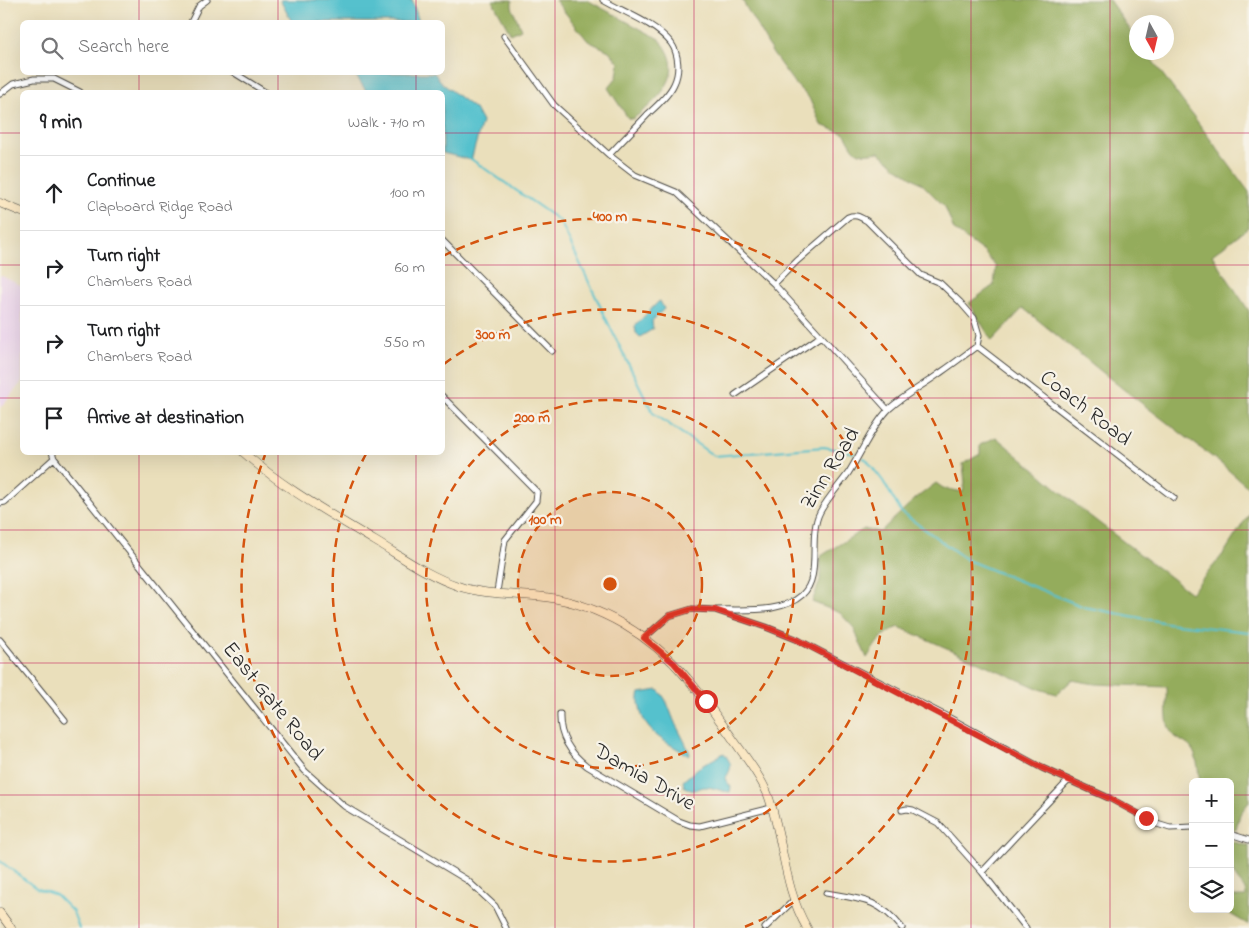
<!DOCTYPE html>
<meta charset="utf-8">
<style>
:root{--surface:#fff;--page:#f6f6f6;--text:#202124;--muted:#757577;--line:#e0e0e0}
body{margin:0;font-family:"Indie Flower",sans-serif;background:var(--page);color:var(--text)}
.controls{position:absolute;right:15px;bottom:15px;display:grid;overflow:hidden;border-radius:8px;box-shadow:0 5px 20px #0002}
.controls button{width:45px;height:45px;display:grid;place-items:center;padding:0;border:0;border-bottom:1px solid var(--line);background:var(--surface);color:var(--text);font:25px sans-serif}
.compass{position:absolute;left:1129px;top:15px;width:45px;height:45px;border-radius:50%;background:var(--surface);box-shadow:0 5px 20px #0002;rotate:172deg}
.stop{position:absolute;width:15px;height:15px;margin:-11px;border:4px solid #d93025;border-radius:50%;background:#fff}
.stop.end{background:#d93025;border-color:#fff;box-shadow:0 1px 5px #0008}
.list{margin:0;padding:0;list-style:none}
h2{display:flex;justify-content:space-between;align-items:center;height:65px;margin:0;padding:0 20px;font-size:21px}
h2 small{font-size:16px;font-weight:400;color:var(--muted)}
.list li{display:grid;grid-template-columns:32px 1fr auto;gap:15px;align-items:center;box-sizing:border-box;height:75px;padding:0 20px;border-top:1px solid var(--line)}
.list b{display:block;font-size:19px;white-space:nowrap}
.list p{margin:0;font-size:16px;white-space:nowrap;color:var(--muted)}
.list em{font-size:16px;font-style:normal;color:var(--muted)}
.icon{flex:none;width:28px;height:28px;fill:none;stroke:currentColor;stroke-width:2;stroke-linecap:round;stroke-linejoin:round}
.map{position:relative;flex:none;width:1249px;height:928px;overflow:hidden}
.search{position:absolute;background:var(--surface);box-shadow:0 5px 20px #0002;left:20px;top:20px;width:425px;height:55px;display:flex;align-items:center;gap:12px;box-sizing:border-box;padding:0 18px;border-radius:8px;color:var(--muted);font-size:19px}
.panel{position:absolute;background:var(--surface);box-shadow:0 5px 20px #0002;left:20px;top:90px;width:425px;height:365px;border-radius:8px}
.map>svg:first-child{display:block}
</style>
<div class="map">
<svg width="1249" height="928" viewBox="0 0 1249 928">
<rect width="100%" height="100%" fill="#f7f3e8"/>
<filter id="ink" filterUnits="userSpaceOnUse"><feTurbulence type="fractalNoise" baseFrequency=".02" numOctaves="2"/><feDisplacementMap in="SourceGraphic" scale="10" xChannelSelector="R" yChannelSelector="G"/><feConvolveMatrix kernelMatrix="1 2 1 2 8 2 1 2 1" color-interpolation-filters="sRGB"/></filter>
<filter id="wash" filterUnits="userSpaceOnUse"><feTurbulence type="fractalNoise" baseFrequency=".0096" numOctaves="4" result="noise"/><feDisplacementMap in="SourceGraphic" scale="20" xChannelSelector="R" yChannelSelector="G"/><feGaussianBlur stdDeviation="1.12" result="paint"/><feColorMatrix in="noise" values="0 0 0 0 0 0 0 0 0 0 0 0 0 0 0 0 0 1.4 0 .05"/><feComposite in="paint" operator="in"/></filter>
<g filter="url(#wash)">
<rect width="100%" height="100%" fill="#eadfbb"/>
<path fill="#ead1ec" d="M0 275 22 286V382L0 408Z"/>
<path fill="#94ac5c" stroke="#606c44" d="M492 0H512V7L521 29 511 34Z
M555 0H587L659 39C682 65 671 86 648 107 642 111 638 116 632 119L628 118 608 88 617 77 619 63 609 51 588 41Z
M742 0H1109L1136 38V52L1147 53 1249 192V227L1212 255 1249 311V488L1220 463 1123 389 1023 308 992 341 969 303 994 285 996 267 984 252 954 230 945 207 922 184 896 167 879 152C855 155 857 155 845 134L821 125 809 98 795 84 773 54Z
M996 437 1086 513 1191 593 1224 553 1249 514V802L1240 814 1236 830 1230 829V782H1200C1198 772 1198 756 1191 748 1185 741 1174 739 1170 730 1164 717 1168 700 1167 687L1095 684 1072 680 1057 694 1042 690 899 627C881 633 877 643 867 658L853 627 840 613 812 602 820 581 821 556 864 529 880 532 915 499 936 483 943 488 963 492 965 483 963 464 980 454V445Z
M1230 841 1249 846V925L1225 911V909H1230V895L1235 897H1246C1246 886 1240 885 1235 876 1229 866 1230 853 1230 841Z"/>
<path fill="#54c1cd" stroke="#40767c" d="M280 0H412L419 22H292Z
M354 73H434L443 84 475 109 482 122 471 160 443 153 442 92H367Z
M660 301 664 309 652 321 653 329 640 337 636 333 635 326 658 302Z
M658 690C668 699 670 713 676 725 681 735 686 743 690 754L689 756C668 742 645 735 640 708 639 703 638 698 640 693Z
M724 753C732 765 733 766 725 779L731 787 730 792C722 792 714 787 706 787 696 787 695 795 684 786L683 781 698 768Z"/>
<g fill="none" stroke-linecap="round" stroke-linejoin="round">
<path stroke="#54c1cd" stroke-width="2" d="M471 159 560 221 611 329 653 413 714 456 824 447 854 453
M863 458 866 459 883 481 901 512 967 560 1084 607 1167 623 1249 632
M0 861 36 888 56 895 73 912 79 928"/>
</g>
</g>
<g filter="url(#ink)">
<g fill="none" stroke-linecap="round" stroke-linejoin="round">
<g stroke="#484641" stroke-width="7">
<path id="minor" d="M603 0C625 13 655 23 671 43 679 54 680 72 674 84 669 95 658 105 649 113 636 127 622 141 609 155
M191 22 199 6 207 0
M504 36 554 105 609 155 635 175 676 192 774 284 888 410
M233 72 265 92
M0 94 13 84 34 79H54L80 92
M442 240 552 351
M774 284 797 261 848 217C856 214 860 217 867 221L921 275 940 283 960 302 974 318 979 335 977 346
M977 346 1174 498
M735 395 821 336
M442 396 537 492 536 501 505 540 497 592
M52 452 54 458 305 771 344 806 467 880 495 906 506 928
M0 503 5 502 54 458
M718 610C744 609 781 614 802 595 823 576 807 537 820 512 828 497 840 485 849 472 861 453 875 422 890 408 906 394 924 385 940 373 953 364 965 355 977 346
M644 638 669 616 692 609 715 610 766 627 796 639 948 717 1042 768 1111 799 1157 824 1170 828 1193 827
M0 640 65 720
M560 714C559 736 570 753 587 766L679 821 690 825 700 826 771 808
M902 810 907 809 913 810 938 823 982 872 1026 928
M1230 834 1249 840
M982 872 1068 781
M826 893C861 899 879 899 902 928
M765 928 794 900"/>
</g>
<g stroke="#484641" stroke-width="9">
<path id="secondary" d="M0 203 22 212
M243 452C283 488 329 513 375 541 402 557 428 576 458 586 483 595 518 594 545 597 599 604 652 636 687 678 703 696 716 716 730 735 743 754 759 773 768 795 784 839 783 887 807 928
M0 913 11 928"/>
</g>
<use href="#minor" stroke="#fff" stroke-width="5"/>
<use href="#secondary" stroke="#fae7c3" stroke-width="8"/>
</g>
</g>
<g fill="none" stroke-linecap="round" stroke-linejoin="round" filter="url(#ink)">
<path stroke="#d93025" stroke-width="6" d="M706 701 674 663 644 638 669 616 692 609 715 610 766 627 796 639 1042 768 1111 799 1146 818"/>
</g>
<path fill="none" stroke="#c2185b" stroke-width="1" stroke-opacity="0.55" d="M139 0V22M278 0V22M416 0V22M555 0V928M694 0V928M833 0V928M971 0V928M1110 0V928M139 72V92M278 72V92M416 72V92M0 133H22M442 133H1249M0 265H22M442 265H1249M0 398H22M442 398H1249M139 452V928M278 452V928M416 452V928M0 530H1249M0 663H1249M0 795H1193M1230 795H1249"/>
<circle cx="610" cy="584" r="92" fill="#d5540f" fill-opacity=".12"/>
<g fill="none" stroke="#d5540f" stroke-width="2.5" stroke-dasharray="9 6">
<circle cx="610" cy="584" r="92"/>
<circle cx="610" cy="584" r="184"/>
<path d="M444 364A276 276 0 1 1 366 454"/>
<path d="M478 928A368 368 0 0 1 265 455M443 256A368 368 0 1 1 742 928"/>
</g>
<g text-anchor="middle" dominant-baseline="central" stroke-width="4.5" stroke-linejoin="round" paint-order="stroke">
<g font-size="22" fill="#2b2b2b" stroke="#f7f3e8">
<text transform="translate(1085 409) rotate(38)">Coach Road</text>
<text transform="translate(831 469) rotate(-58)">Zinn Road</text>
<text transform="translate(272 702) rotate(51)">East Gate Road</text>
<text transform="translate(644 778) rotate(30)">Damia Drive</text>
</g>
</g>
<circle cx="610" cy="584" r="8" fill="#d5540f" stroke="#f7f3e8" stroke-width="2.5"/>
<g font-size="15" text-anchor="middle" font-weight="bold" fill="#d5540f" stroke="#f7f3e8" stroke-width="4.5" stroke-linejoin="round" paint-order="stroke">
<text x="610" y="221">400 m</text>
<text x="493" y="339">300 m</text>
<text x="532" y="422">200 m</text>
<text x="545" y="524">100 m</text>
</g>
</svg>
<div class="controls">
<button>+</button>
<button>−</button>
<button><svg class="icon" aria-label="layers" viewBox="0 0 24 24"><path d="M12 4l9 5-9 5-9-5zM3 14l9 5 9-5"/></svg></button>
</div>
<svg class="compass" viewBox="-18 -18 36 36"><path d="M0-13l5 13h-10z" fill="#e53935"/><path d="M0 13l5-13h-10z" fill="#757577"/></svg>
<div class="stop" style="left:706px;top:701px"></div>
<div class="stop end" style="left:1146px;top:818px"></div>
<div class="search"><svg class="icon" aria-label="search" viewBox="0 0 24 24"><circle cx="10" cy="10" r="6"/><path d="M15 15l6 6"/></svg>Search here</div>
<section class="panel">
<h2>9 min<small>Walk · 710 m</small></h2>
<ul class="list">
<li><svg class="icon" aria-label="ahead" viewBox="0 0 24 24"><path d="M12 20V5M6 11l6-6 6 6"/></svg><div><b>Continue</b><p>Clapboard Ridge Road</p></div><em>100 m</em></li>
<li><svg class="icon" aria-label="right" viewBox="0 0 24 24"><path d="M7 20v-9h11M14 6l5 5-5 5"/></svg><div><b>Turn right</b><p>Chambers Road</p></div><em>60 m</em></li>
<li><svg class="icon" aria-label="right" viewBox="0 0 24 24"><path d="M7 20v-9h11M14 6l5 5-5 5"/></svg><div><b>Turn right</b><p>Chambers Road</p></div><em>550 m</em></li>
<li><svg class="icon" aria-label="arrive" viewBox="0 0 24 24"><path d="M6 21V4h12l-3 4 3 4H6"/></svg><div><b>Arrive at destination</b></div></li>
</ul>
</section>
</div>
